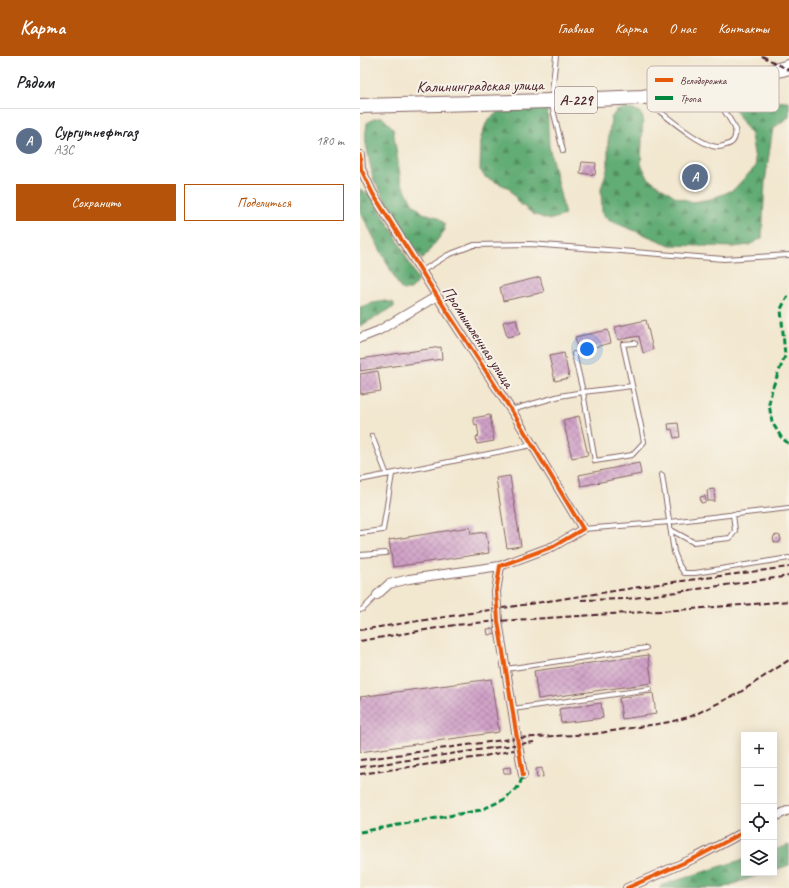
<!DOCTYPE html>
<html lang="ru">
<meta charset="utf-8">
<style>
:root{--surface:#fff;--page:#f2f2f2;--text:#202124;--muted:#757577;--line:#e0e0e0;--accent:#b45309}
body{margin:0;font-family:Caveat,sans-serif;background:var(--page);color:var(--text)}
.controls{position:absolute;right:12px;bottom:12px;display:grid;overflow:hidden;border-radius:0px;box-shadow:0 2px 10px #0003}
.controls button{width:36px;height:36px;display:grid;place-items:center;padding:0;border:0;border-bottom:1px solid var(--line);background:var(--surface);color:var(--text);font:20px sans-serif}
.you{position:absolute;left:227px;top:293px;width:14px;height:14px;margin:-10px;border:3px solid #fff;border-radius:50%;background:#1a73e8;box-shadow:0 0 0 6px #1a73e833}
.badge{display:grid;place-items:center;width:26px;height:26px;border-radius:50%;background:var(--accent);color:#fff;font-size:13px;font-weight:700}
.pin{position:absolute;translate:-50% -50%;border:2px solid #fff;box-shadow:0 1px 4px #0006}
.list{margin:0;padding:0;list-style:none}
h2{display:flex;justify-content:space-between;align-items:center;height:52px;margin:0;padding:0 16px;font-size:17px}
h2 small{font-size:13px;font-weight:400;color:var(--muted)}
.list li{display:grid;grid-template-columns:26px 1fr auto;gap:12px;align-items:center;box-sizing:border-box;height:64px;padding:0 16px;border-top:1px solid var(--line)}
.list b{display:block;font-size:15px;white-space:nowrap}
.list p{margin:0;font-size:13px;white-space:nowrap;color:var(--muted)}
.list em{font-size:13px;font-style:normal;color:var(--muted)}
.actions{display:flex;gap:8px;padding:12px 16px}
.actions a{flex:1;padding:9px 0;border:1px solid var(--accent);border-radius:0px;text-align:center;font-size:14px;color:var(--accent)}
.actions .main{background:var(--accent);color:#fff}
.icon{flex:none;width:22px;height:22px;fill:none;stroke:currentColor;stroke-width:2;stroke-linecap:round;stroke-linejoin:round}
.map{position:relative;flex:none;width:429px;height:832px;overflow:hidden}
header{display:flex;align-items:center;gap:24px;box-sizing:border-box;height:56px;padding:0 20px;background:var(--accent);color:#fff}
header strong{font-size:19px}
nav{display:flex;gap:22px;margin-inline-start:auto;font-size:14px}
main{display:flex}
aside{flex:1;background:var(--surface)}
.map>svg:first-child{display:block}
</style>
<header>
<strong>Карта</strong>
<nav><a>Главная</a><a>Карта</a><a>О нас</a><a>Контакты</a></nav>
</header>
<main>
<aside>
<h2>Рядом<small></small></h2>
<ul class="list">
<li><span class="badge" style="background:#5c6f8a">A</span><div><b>Сургутнефтгаз</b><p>АЗС</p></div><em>180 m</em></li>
</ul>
<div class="actions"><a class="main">Сохранить</a><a>Поделиться</a></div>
</aside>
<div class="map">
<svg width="429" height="832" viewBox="0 0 429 832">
<defs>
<pattern id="forest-firs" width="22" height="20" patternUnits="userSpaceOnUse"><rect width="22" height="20" fill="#62ac75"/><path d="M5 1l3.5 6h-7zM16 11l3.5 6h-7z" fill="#538b60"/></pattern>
<pattern id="building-cross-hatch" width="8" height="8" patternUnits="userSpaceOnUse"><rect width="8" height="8" fill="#d0a1c8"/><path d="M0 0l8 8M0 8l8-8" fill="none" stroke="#ab83a3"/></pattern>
</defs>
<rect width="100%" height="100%" fill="#f7f3e8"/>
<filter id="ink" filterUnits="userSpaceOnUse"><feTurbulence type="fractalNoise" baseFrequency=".025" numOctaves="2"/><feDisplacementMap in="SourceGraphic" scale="8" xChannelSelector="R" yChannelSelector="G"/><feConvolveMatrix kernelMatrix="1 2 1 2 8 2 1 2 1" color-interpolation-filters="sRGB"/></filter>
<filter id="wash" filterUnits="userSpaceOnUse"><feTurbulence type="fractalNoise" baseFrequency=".012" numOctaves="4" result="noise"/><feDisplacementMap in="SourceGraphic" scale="16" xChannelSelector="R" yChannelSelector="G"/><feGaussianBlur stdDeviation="0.9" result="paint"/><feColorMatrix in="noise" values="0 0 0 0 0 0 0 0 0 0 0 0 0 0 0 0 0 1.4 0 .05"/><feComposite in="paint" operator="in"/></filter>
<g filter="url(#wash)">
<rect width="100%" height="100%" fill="#f2e7cf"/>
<path fill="url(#forest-firs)" stroke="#566650" d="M388 38 411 45H429V61L415 71 412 78 405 126 402 182 389 189 373 191 310 189 248 164 242 158 241 133 248 110V86L251 62 256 55 264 52 279 55 283 62 281 108 288 122 316 141 333 146 351 143 373 134 396 110 391 79 374 52 373 45 380 39Z
M187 49 189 90 205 159 189 164 173 158 159 147 149 132 125 121 120 114 121 81 127 65 138 56Z
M22 61 33 72 41 126 52 146 63 157 78 161 84 167 85 174 63 203 51 192 13 122 5 83 7 67 14 63Z
M0 133 12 140 35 179 58 224 51 234H44L40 232 0 155Z
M25 245 34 247V251L0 270V251L13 247Z
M429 789V809L414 814V794Z
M384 803V817H405L362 832H299L302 829Z"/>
<g id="blocks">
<path fill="url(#building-cross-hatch)" d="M222 106 236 107 235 119 220 117Z
M345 115 346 124 326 126 325 118Z
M180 221 184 236 143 245 140 231Z
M156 263 160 278 147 281 143 266Z
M286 264 293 294 283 297 279 280 258 284 255 271Z
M248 274 251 287 218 295 215 281Z
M81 291 82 303 0 315V303Z
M204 297 209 322 195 325 189 300Z
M18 315 21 335 0 338V318Z
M130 359 134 385 117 388 116 381 119 380 117 368 115 369 113 362Z
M219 360 228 399 212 402 203 364Z
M318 367 320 381 314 382 312 373 309 374 308 368Z
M279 407 281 418 221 430 219 419Z
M150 420 161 490 147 492 136 422Z
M354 433 355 445H348L347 434Z
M345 440 346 446 341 447 340 441Z
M110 471 111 478 126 476 129 497 33 511 29 484Z
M413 483a4 4 0 1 1 8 0a4 4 0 1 1-8 0Z
M135 572 136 577 128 579 127 573Z
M288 599 292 627 178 643 174 615Z
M131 623 139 676 0 696V641Z
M293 637 296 658 262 663 259 642Z
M241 647 243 662 201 667 199 653Z
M150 711 151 717H144L143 712Z
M182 712 183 721 177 722 176 713Z"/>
</g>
</g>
<g filter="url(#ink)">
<use href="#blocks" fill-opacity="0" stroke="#856564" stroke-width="1"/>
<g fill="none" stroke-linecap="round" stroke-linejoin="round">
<g stroke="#856564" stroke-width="6">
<path id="service" d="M196 0 191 45 203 95
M285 44C302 56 338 89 357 91 360 91 364 90 366 89 375 87 376 80 375 72L351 33
M62 215 88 199 114 189 170 188 364 203 429 199
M272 330 223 336 235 405 272 399 284 386 281 370 263 288 275 287
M151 354 200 340 223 336 214 298
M12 380 27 419
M302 419 314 496 319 509 324 517H335L429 502
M0 424 172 389
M223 473 310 466 429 452
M311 474 333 486 370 482 375 475 373 458
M0 477 23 474 32 418
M0 499 26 497
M0 554 3 553 17 539
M146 613 286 592
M153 653 290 633"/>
</g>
<g stroke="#856564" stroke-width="10">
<path id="minor" d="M0 99 1 113 13 138 77 240 155 360 223 473 194 490 140 510 136 536 138 565 163 719
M0 282 18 275 77 240
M17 539 29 528 49 523 140 510
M414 761 429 754
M267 832 337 801 384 776"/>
</g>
<g stroke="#856564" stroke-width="16">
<path id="trunk" d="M0 50 191 45 282 41 321 36 365 29 429 11"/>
</g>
<use href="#service" stroke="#fff" stroke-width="4"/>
<use href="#minor" stroke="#fff" stroke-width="8"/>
<use href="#trunk" stroke="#fff" stroke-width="14"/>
<path stroke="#4a1f2b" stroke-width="2" stroke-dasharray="6 3" stroke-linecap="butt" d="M402 0 429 14
M221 544 267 543 429 520
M0 574 299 528 429 511
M0 585 95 569 138 565 332 553 429 545
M0 704 157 682 233 678 310 666 332 660 379 637 429 604
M0 711 174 686
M0 718 120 701 154 694"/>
<path stroke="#00873e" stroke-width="3" stroke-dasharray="6 3" stroke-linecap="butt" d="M429 241H427L421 253 425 300 412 333 409 348 412 366 421 381 429 388
M0 776 121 754 145 743 159 730 163 719"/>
<g stroke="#f7f3e8" stroke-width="6">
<path id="cycleway" d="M0 99 1 113 13 138 77 240 155 360 223 473 194 490 140 510 136 536 138 565 163 719
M267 832 337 801 384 776"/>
</g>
<use href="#cycleway" stroke="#e8590c" stroke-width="4"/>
</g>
</g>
<g text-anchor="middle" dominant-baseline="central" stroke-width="4" stroke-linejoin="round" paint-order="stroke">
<rect fill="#f7f3e8" stroke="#7e5f64" stroke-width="1" x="195" y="31" width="42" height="26" rx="3"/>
<g font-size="15" font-weight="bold" fill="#4a1f2b">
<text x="216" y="44">А-229</text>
</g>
<g font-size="16" fill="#4a1f2b" stroke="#f7f3e8">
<text transform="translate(120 30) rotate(-1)">Калининградская улица</text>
<text transform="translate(118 281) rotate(57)">Промышленная улица</text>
</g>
</g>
<rect x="287" y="10" width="132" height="46" rx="6" fill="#f7f3e8" stroke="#c3b3af" stroke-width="1"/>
<rect x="295" y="22" width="18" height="4" fill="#e8590c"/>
<rect x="295" y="40" width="18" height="4" fill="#00873e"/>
<g font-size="11" fill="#4a1f2b">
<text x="320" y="28">Велодорожка</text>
<text x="320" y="46">Тропа</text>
</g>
</svg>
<div class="controls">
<button>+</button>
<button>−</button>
<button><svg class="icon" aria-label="locate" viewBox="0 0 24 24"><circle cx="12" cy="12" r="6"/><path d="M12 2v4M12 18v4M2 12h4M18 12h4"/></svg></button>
<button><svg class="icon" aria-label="layers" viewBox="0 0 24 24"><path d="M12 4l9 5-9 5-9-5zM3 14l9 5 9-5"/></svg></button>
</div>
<div class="you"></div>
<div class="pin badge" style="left:335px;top:121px;background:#5c6f8a">A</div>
</div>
</main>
